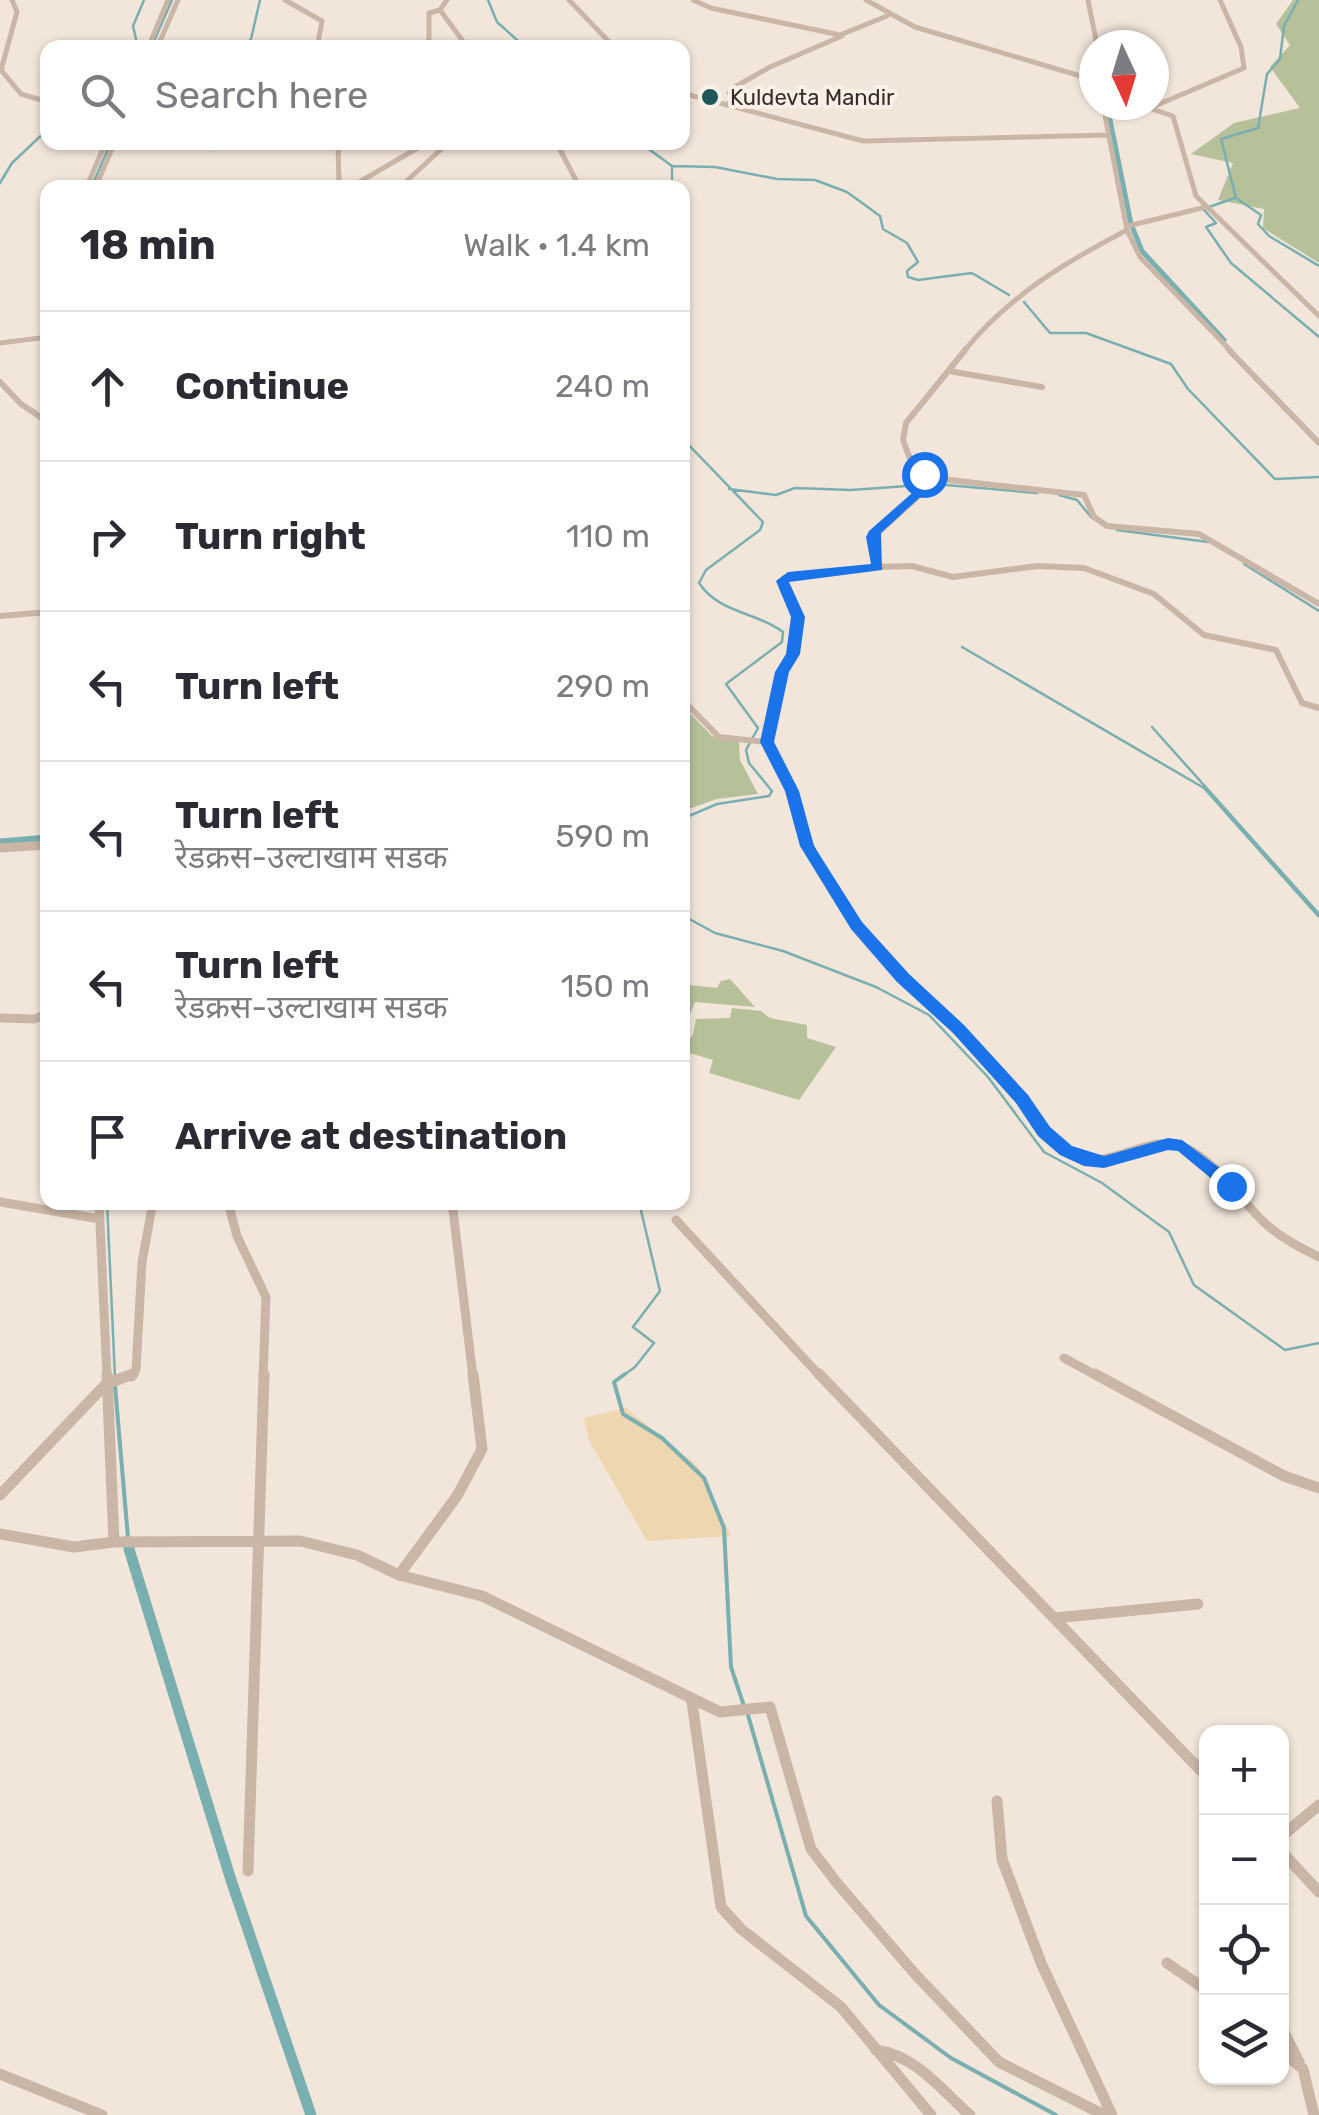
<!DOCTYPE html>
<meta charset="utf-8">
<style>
:root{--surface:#fff;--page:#f2f2f3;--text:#2b2b33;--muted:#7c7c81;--line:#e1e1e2}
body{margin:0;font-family:Rubik,"Noto Sans Devanagari",sans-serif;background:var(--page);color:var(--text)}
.controls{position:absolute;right:30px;bottom:30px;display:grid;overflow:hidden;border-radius:20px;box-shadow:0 2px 8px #0004}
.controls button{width:90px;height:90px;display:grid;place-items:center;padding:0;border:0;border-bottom:2px solid var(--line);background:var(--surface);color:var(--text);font:50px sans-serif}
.compass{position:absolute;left:1079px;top:30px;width:90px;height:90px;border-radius:50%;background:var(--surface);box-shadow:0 2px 8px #0004;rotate:176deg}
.stop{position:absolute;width:30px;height:30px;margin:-22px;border:8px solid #1a73e8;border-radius:50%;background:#fff}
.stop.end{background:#1a73e8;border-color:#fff;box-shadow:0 2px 10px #0008}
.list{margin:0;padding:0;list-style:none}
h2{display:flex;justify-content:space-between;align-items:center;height:130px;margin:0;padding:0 40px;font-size:42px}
h2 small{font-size:32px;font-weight:400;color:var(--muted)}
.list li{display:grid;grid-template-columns:65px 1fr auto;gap:30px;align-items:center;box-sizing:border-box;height:150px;padding:0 40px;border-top:2px solid var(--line)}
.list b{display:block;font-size:38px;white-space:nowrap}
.list p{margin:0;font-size:32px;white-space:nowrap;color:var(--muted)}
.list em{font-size:32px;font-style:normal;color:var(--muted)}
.icon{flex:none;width:55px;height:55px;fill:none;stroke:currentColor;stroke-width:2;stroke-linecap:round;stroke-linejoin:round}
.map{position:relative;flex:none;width:1319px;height:2115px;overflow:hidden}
.search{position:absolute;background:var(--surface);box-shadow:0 2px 8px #0004;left:40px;top:40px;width:650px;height:110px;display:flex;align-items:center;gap:25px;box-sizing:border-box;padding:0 35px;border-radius:20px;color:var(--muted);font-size:38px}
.panel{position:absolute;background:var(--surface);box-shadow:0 2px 8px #0004;left:40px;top:180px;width:650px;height:1030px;border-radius:20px}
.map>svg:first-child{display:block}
</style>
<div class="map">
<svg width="1319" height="2115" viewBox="0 0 1319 2115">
<rect width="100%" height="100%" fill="#f2e6da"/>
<path fill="#b6c19a" d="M1293 0H1319V263L1263 228 1264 209 1218 200 1233 163 1191 154 1234 123 1300 108 1270 67 1290 45 1276 24Z
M682 705 712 736 739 742 740 760 758 794 717 799 683 811Z
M683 976 688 985 717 988 721 981 730 979 755 1007 695 1002 683 1031Z
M732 1008 761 1011 770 1018 807 1025V1038L836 1047 799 1100 709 1073 713 1060 683 1051V1044L693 1035 696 1019 730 1018Z"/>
<path fill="#eed7b0" d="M626 1408 698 1466 731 1536 647 1541 589 1440 584 1418Z"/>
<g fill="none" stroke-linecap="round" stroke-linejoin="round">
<path stroke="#79afb0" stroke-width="2.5" d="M488 0 497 22 526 48
M1298 0 1284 26 1280 59 1267 74 1258 128 1221 139 1236 198 1261 215 1258 224 1269 236 1319 266
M138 48 133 26 144 0
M151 48 172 0
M243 48 251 39 260 0
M639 142 672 166V188
M212 149 216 142
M672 166 715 167 777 179 815 180 847 192 880 216 883 229 907 243 918 262 907 271 908 277 918 280 972 273 1009 295
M0 183 12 163 48 129
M91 188 111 142
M1209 207 1235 198
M1204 210 1216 223 1206 227 1231 263 1319 337
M1024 302 1050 333H1086L1171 364 1188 389 1275 479 1319 477
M682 438 763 522 760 530 706 570 699 583C720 614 755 611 783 632L782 642 726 684 758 728 746 750 749 763 772 791 769 796 717 804 682 819
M729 489 776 495 795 488 851 490 935 484 1037 493
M1059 495 1077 500 1092 518
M1117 530 1208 542
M1244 564 1319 611
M962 647 1204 788 1319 917
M1152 727 1319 914
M682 883 688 894 682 897
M682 915 715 933 783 951 876 987 929 1015 988 1077 1044 1152 1102 1183 1169 1232 1194 1285 1285 1350 1319 1343
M107 1202 115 1377
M621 1377 635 1367 654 1343 633 1327 660 1291 639 1202"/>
<path stroke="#79afb0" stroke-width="4" d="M625 1374 614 1382 623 1414 662 1438 704 1478 724 1528 731 1667 743 1703
M115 1386 128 1538
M748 1715 806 1916 879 2005 951 2058 1056 2115"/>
<path stroke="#79afb0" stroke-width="5" d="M1107 105 1131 224 1142 251 1224 340"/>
<path stroke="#79afb0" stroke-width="9" d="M0 843 48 839"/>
<path stroke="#79afb0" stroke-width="11" d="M129 1549 231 1880 311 2115"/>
<path stroke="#cab6a6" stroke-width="5" d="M12 0 17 12 1 70 21 94 48 102
M285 0 322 21 317 48
M447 0 440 10 468 48
M569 0 615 48
M693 0 711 8 840 35 887 16
M866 0 915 27 1094 80
M1088 0 1097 45
M148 48 168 0
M157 48 178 0
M423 48 429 39V13L440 10
M682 93 863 141 1107 135
M726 105 734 99 729 93 733 88 770 67 842 36
M1103 105 1127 230 1140 257 1231 351
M1103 108 1146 107 1173 116 1196 196 1319 316
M1150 108 1244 68 1241 47 1220 0
M338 142 339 188
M556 142 580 188
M86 188 106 142
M95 188 115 142
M349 188 428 142
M399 188 449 142
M1128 226 1206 207
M0 343 48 337
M964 351C1010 295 1064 263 1127 230"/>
<path stroke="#cab6a6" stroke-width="6" d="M966 349 906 423 903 440 913 467 949 480 1084 495 1094 517 1107 526 1199 534 1319 604
M1228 349 1319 443
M949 371 1042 387
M0 382 21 404 48 422
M877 567 912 566 953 577 1038 566 1084 568 1154 594 1204 635 1276 650 1302 703 1319 708
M0 616 48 612
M682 699 719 737 767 742 795 801
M767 742 782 672 793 654 798 617 784 578 877 567 873 537 922 493 925 487 918 473"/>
<path stroke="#cab6a6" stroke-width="9" d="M794 798C822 918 917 983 996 1069 1023 1098 1040 1143 1080 1157 1115 1169 1150 1132 1184 1147 1218 1162 1240 1201 1267 1225 1283 1239 1301 1248 1319 1257
M0 848 48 845
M0 1018 35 1019 46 1014 48 1001
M0 1202 100 1219
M99 1202 107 1377
M228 1202 237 1236 266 1297 263 1377
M452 1202 473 1377
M676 1220 821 1377
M1064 1358 1099 1377
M132 1377 136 1370 142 1262 153 1202"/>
<path stroke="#cab6a6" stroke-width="11" d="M107 1374 114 1542
M819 1374 1206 1776
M1095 1374 1284 1476 1319 1488
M0 1495 106 1384 133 1374
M0 1534 74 1547 114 1542 300 1541 357 1555 399 1575 482 1596 720 1712 770 1707 811 1849 837 1883 915 1974 999 2062 1104 2115
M399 1575 457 1496 482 1449 473 1374
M1054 1618 1198 1604
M692 1702 721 1907 741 1929 841 2007 931 2115
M997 1801 1002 1859 1041 1963 1112 2115
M1282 1836 1319 1805
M1282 1852 1319 1892
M248 1871 264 1374
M1167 1963 1206 1990
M1282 2028 1299 2062
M876 2050C917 2056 941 2090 970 2115
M1282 2051 1303 2069 1314 2115
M0 2074 102 2115"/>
</g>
<path fill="#1a73e8" d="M909 464 929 471 926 477 931 487 881 533 882 570 789 582 805 617 800 654 789 672 774 742 799 791 814 846 862 922 909 974 964 1025 1028 1095 1050 1127 1072 1146 1104 1156 1168 1138 1182 1140 1237 1181V1190H1225L1178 1151 1168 1150 1104 1168 1084 1166 1060 1155 1038 1136 1016 1103 953 1033 897 982 851 929 800 846 785 791 760 742 775 672 786 654 791 617 776 581 788 572 871 564 866 537 869 531 919 487Z"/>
<circle fill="#1c5759" stroke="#faf0e7" stroke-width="4" cx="710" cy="97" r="10"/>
<g text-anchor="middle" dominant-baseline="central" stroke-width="8" stroke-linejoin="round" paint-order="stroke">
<g font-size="22" fill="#362b27" stroke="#faf0e7" text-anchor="start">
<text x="730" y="97">Kuldevta Mandir</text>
</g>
</g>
</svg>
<div class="controls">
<button>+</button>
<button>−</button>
<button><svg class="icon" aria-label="locate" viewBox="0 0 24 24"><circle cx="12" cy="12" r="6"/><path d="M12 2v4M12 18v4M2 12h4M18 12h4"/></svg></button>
<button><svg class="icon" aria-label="layers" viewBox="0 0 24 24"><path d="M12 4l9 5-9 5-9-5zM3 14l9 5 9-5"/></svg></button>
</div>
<svg class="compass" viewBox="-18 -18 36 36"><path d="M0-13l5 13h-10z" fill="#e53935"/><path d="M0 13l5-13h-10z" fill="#7c7c81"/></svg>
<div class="stop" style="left:924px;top:474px"></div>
<div class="stop end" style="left:1231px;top:1186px"></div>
<div class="search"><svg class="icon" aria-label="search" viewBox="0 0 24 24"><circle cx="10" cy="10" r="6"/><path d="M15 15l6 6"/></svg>Search here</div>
<section class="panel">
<h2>18 min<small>Walk · 1.4 km</small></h2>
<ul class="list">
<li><svg class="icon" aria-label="ahead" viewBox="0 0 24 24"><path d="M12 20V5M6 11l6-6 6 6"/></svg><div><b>Continue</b></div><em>240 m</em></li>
<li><svg class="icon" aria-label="right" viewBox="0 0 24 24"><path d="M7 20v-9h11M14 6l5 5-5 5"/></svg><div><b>Turn right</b></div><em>110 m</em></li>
<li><svg class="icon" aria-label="left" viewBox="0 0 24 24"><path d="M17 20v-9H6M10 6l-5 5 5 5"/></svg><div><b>Turn left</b></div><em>290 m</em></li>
<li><svg class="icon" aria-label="left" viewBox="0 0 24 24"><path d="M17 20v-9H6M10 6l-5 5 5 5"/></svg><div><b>Turn left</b><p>रेडक्रस-उल्टाखाम सडक</p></div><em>590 m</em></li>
<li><svg class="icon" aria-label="left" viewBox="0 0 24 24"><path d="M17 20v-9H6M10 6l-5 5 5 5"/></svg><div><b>Turn left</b><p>रेडक्रस-उल्टाखाम सडक</p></div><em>150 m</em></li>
<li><svg class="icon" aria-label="arrive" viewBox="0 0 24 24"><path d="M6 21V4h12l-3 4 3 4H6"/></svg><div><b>Arrive at destination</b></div></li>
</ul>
</section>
</div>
